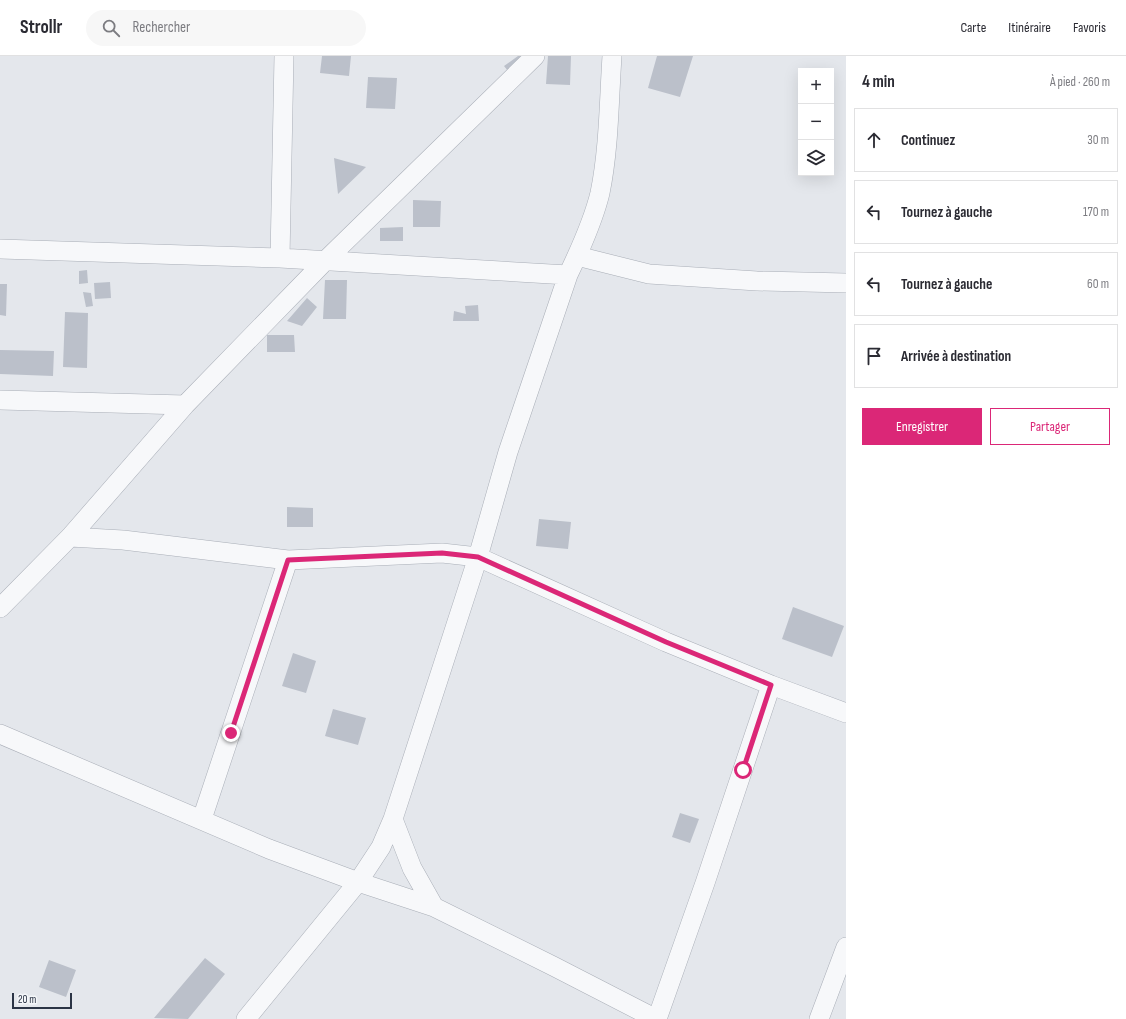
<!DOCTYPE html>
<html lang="fr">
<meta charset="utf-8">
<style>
:root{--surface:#fff;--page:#f7f7f7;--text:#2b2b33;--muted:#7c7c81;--line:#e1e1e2;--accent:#db2777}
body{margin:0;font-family:"Sofia Sans Condensed",sans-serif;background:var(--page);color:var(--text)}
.controls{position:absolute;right:12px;top:12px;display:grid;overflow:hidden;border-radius:0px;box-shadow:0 4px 16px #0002}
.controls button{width:36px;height:36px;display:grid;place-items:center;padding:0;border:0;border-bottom:1px solid var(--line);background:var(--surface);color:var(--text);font:20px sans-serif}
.scale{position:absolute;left:12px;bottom:10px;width:60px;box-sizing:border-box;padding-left:4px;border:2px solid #2b3445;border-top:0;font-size:11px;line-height:14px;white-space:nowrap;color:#2b3445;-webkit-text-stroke:3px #f4f6f9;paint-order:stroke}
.stop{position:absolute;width:12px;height:12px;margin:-9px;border:3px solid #db2777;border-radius:50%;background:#fff}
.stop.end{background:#db2777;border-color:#fff;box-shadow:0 1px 4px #0008}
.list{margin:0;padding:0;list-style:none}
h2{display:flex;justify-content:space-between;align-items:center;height:52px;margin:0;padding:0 16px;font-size:17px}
h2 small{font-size:13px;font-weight:400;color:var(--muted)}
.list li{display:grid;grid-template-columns:26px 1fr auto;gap:12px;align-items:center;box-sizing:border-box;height:64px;margin:0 8px 8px;padding:0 8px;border:1px solid var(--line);border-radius:0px}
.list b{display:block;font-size:15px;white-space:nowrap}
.list em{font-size:13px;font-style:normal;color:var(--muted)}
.actions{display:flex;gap:8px;padding:12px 16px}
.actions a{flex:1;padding:9px 0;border:1px solid var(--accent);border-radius:0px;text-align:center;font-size:14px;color:var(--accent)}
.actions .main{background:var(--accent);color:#fff}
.icon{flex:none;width:22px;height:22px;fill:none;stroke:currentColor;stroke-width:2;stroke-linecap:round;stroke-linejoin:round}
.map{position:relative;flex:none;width:846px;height:963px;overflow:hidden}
header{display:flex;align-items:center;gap:24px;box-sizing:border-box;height:56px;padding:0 20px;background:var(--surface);border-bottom:1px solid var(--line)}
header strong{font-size:19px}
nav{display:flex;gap:22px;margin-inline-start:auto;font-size:14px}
.search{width:280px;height:36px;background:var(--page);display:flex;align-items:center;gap:10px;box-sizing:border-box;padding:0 14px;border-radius:22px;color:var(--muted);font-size:15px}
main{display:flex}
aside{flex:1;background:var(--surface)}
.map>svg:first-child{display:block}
</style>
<header>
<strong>Strollr</strong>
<div class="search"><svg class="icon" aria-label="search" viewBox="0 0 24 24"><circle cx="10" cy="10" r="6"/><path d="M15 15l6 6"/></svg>Rechercher</div>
<nav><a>Carte</a><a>Itinéraire</a><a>Favoris</a></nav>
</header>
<main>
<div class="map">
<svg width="846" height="963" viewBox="0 0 846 963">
<rect width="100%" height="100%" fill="#e4e7ec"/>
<path fill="#bbc0ca" d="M322 0H351L349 20 320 17Z
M518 0H522L512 20 504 10Z
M548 0H571L570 29 546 28Z
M657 0H693L680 41 648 32Z
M368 21 397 22 395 53 366 52Z
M334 102 366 111 338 138Z
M413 144 441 145 440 171H413Z
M403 171V185H380V172Z
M87 214 88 227 79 228V215Z
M325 224H347L346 263H323Z
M110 226 111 242 95 243 94 227Z
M0 228H7L6 260 0 259Z
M83 236 91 237 93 250 86 251Z
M307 242 317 251 302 270 287 265Z
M478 249 479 265H453L454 255 466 258 465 250Z
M65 256 88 257 87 312 63 311Z
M267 279H294L295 296H267Z
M0 294 54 295 53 320 0 318Z
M287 451 313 452V471H287Z
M539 463 571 466 568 493 536 490Z
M793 551 844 570 832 601 782 583Z
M293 597 316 605 306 637 282 630Z
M333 653 366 662 358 689 325 680Z
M680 757 699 763 690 787 672 781Z
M205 902 225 918 188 963 154 962Z
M49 904 76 914 66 941 39 931Z"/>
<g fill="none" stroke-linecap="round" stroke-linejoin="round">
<g stroke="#a9aeb7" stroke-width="20">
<path id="street" d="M0 193 280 202 568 219
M577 200 649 218 757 225 846 227
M280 202 284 0
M0 344 185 349
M70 481 123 484 288 504 442 497 478 501 666 586 771 629 846 657
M0 552 70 481 185 349 325 205 535 0
M0 678 269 793 358 826 434 851 553 910 656 963
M202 763 288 504
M393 763 412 812 434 851
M246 963 358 826 381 791 393 763 478 501 508 396 568 219C579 196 594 162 600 137 609 93 609 45 612 0
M657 963 705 827 771 629
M819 963 846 891"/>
</g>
<use href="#street" stroke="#f7f8fa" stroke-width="19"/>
</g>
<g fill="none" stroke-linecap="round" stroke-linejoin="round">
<path stroke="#db2777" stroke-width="5" d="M231 677 288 504 442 497 478 501 666 586 771 629 743 714"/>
</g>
</svg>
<div class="controls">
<button>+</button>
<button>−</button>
<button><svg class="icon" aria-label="layers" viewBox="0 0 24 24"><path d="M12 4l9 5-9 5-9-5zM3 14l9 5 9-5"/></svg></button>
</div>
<div class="scale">20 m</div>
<div class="stop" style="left:743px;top:714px"></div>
<div class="stop end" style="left:231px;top:677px"></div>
</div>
<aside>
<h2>4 min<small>À pied · 260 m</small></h2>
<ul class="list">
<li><svg class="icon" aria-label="ahead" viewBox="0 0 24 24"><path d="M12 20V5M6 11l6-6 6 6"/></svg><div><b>Continuez</b></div><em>30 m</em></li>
<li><svg class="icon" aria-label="left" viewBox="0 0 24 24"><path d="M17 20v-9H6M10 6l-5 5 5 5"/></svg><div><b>Tournez à gauche</b></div><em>170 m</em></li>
<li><svg class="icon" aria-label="left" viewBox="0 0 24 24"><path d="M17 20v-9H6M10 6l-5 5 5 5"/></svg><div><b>Tournez à gauche</b></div><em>60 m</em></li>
<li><svg class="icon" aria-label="arrive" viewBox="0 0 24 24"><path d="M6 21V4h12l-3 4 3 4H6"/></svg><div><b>Arrivée à destination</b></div></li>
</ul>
<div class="actions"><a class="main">Enregistrer</a><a>Partager</a></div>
</aside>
</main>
